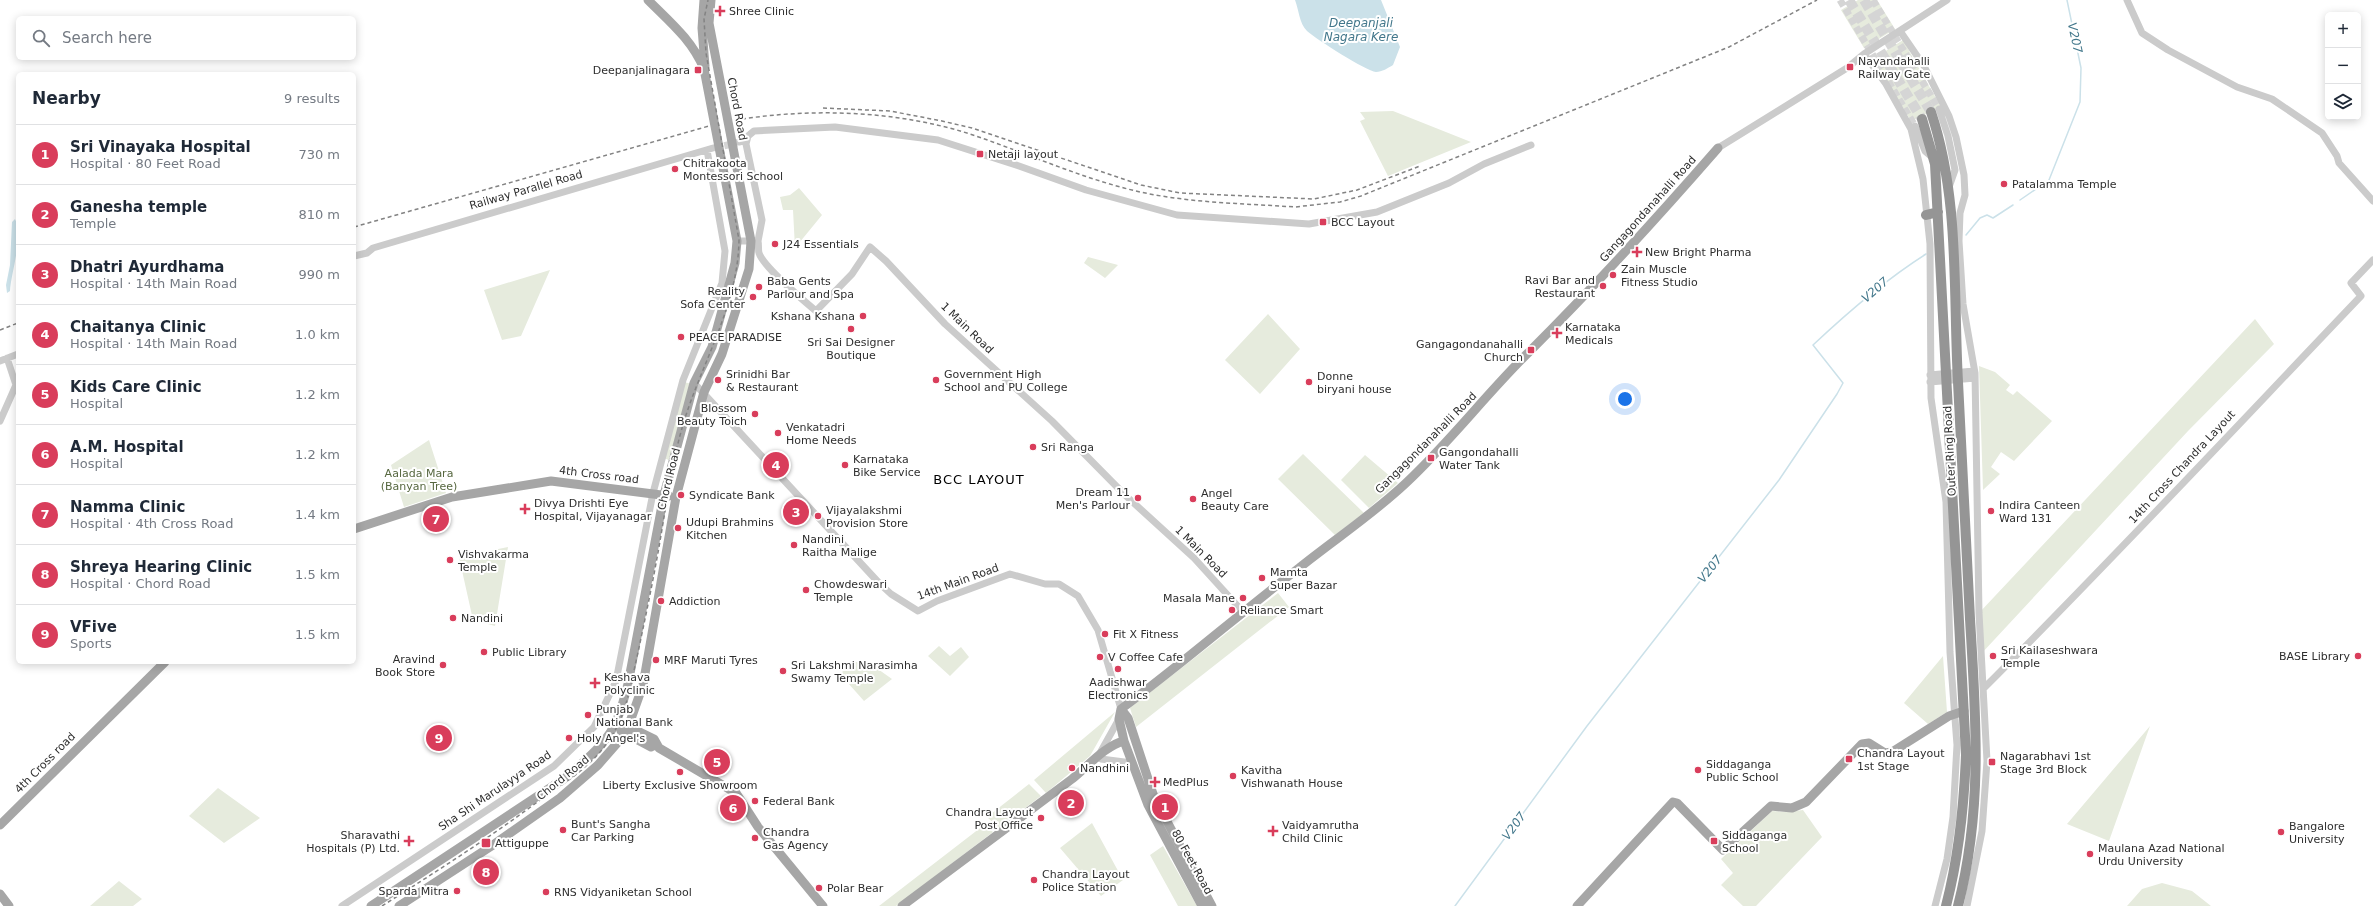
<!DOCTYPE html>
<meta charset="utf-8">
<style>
:root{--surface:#fff;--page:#f6f6f7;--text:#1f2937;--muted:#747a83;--line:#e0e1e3;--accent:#d93d5b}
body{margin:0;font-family:"DejaVu Sans",sans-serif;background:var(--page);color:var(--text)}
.controls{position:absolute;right:12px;top:12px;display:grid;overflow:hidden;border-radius:6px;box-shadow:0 2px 10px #0003}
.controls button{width:36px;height:36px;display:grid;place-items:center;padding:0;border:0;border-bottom:1px solid var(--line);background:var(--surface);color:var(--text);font:20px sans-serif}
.you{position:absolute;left:1625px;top:399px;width:14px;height:14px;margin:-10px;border:3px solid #fff;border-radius:50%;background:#1a73e8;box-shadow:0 0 0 6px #1a73e833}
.badge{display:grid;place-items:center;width:26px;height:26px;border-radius:50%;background:var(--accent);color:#fff;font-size:13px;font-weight:700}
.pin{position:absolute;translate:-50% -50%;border:2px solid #fff;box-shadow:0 1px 4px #0006}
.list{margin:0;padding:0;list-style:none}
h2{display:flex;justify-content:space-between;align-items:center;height:52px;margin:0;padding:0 16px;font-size:17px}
h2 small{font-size:13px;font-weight:400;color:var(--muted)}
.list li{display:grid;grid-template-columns:26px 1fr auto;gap:12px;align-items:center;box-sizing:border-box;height:60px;padding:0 16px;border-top:1px solid var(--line)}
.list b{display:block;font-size:15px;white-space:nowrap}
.list p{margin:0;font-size:13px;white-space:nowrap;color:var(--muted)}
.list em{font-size:13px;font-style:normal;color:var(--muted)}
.icon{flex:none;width:22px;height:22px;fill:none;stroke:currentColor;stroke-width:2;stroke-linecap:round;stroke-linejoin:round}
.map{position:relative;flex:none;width:2373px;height:906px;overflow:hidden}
.search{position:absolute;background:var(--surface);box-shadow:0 2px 10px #0003;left:16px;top:16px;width:340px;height:44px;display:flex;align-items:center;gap:10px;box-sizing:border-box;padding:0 14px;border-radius:6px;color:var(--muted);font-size:15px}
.panel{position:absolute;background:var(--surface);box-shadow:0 2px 10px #0003;left:16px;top:72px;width:340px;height:592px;border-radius:6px}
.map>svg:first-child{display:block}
</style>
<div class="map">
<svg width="2373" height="906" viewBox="0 0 2373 906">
<rect width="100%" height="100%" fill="#fff"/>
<path fill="#e6ebdd" d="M1858 0H1877L1895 29 1864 48 1841 10Z
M1903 40 1941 107 1911 121 1873 59Z
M1393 111 1471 142 1388 176 1360 121 1365 119 1360 112Z
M799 188 822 215 795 248 793 210H783L780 197 790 195Z
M1088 257 1118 265 1105 278 1084 263Z
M550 270 521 336 502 340 484 290Z
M1268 314 1300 349 1260 394 1225 360Z
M2255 319 2274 344 2188 431 1981 654 1979 613Z
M1979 366 1995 372 2010 385 2006 390 2013 395 2017 391 2052 421 2014 461 2001 452 1991 467 2000 474 1983 490Z
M684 382 692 384 671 461 664 458Z
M429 440 446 493 404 507 391 465Z
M1303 454 1364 513 1335 535 1278 479Z
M1365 455 1398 483 1369 508 1341 480Z
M508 547 495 626 473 620 459 557Z
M1278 593 1289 607 1136 727 1130 708Z
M939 646 950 656 961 647 969 657 950 676 928 656Z
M1943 656 1947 712 1928 724 1904 703Z
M853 661 875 667 892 679 864 701 840 674Z
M1115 712 1090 756 1046 793 1034 780Z
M2150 726 2109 841 2067 824Z
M1029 784 1041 796 999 828 987 817Z
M218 788 260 818 224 843 189 816Z
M1803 810 1822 837 1756 906H1743L1721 885 1733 873 1721 859 1772 811 1788 812Z
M1092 823 1123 880 1101 896 1060 848Z
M984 825 993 832 896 906H879Z
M1163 846 1197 906H1178L1150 855Z
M119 881 142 899 133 906H90Z
M2162 883 2192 891 2211 906H2127L2142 889Z"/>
<path fill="#cbe1e9" d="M1295 0H1381L1400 47 1393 65C1388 68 1382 72 1376 72 1366 71 1316 39 1307 31 1299 23 1299 10 1295 0Z
M15 219C24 236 11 272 10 291L7 293 6 285 10 265 12 222Z"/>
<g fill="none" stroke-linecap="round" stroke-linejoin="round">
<path stroke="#cbe1e9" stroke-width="1.5" d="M2020 200 2049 180 2080 102 2081 68 2067 0
M1966 235 1980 218 1987 215 1993 218 2013 205
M1455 906 1587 726 1779 480 1837 394 1843 383 1813 345C1848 312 1885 280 1926 254"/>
<path stroke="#d5d5d5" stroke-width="7" stroke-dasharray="7 3.5" stroke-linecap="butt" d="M1840 0 1915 126
M1873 0 1939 109
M714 148 737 143"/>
<path stroke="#d5d5d5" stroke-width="10" stroke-dasharray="10 5" stroke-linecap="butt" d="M1849 0 1922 119
M1864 0 1931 112"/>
<path stroke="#cbcbcb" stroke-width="7" d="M2127 0 2142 33 2168 50 2237 87 2272 99 2322 133 2337 156 2339 163 2373 201
M1900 31 1924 66 1949 116 1956 137 1964 175 1965 195 1960 213 1959 241 1963 304 1975 373 1979 613 1987 761 1982 831 1967 906
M1864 54 1886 84 1911 129 1923 179 1930 244 1931 398 1946 502 1950 652 1957 745 1953 817 1947 859 1935 906
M1939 109 1948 136 1955 170 1949 187
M1915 126 1925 151 1932 157
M739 142 747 140
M1718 148 1847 68 1864 54 1947 0
M737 241H758C759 245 758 250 759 253 763 266 804 301 816 311L852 274 870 247 886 261 945 324 1052 421 1125 495 1194 558 1244 613
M758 241 762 220 746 144 748 136 754 131 835 127 938 140 1019 166 1086 190 1177 215 1309 224 1377 212 1449 183 1484 164 1531 145
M354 256 367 253 373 248 713 148
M0 361 18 354
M1930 375 1974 371
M1930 382 1975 378
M694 383 879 583 891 594 918 611 937 601 1010 574 1045 584H1059L1078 596 1098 630 1121 709
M0 421 16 385 7 358
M1984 688C2112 560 2236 427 2361 296L2351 283 2373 260
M1100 753 1119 719
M1101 759 1132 763
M342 906 554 766 594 727 616 681 653 493 683 380 722 283 725 251 707 150"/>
<path stroke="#a6a6a6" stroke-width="9" d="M704 0 702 28 705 66
M354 529 452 497 551 481 669 496
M1121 709 1128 718 1154 797 1212 906
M617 721 654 739 659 748 736 793 758 827 823 906
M621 731 651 747 655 745
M0 825 165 662
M0 894 9 906
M371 906 565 778C582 763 603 747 614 726 621 713 624 698 628 684L664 495 694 383 712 347 735 263 737 241 704 69C692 40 670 22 648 0
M399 906 493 845 560 798 598 765 626 733 643 685 676 497 704 392 722 354 749 269 751 241 709 23 711 0
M902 906 1072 779C1087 767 1106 745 1124 741
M1202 906 1148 805 1124 741 1119 719 1121 709C1182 664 1239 614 1299 568 1335 539 1372 515 1406 483 1450 442 1487 393 1530 351 1596 285 1657 218 1718 148
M1577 906 1673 802 1677 803 1723 850 1771 806 1792 808 1806 802 1862 744 1869 743 1885 753 1892 752 1949 716 1964 711"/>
<path stroke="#959595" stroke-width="10" d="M1931 112C1960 199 1953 292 1958 382 1962 461 1966 540 1970 619 1976 717 1983 809 1958 906
M1922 119 1935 164 1966 755C1964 806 1959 856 1946 906
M1926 215 1938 212"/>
<path stroke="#838383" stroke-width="1.5" stroke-dasharray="4 3" stroke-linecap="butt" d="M823 108 890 111 942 121 972 128 1141 185 1180 193 1314 199 1357 190 1420 166
M742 119C816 108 898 111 970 134 1021 151 1071 174 1124 188 1179 203 1238 203 1295 207L1340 202 1361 196 1729 47 1817 0
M354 227 709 126
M0 330 18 323
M382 906C434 873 486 840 536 803 564 783 595 765 613 734 627 711 631 682 637 657 644 624 651 591 657 558 665 515 670 471 682 428 700 365 738 307 739 240L706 53 704 19 708 0"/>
</g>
<g fill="#d93d5b" stroke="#fff" stroke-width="1.5">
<path d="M718 5h4v4h4v4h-4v4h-4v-4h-4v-4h4z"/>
<rect x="1846" y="63" width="8" height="8" rx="2"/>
<rect x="694" y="66" width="8" height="8" rx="2"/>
<rect x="976" y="150" width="8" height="8" rx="2"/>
<circle cx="675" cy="169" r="4"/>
<circle cx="2004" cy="184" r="4"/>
<rect x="1319" y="218" width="8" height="8" rx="2"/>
<circle cx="775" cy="244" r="4"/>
<path d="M1635 246h4v4h4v4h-4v4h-4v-4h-4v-4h4z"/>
<circle cx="1613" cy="275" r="4"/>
<circle cx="1603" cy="286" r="4"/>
<circle cx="759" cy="287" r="4"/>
<circle cx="753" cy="297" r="4"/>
<circle cx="863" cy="316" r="4"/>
<circle cx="851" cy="329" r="4"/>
<path d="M1555 327h4v4h4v4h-4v4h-4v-4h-4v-4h4z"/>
<circle cx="681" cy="337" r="4"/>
<rect x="1527" y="346" width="8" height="8" rx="2"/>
<circle cx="718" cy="380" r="4"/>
<circle cx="936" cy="380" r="4"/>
<circle cx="1309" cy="382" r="4"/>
<circle cx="755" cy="414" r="4"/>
<circle cx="778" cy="433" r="4"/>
<circle cx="1033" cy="447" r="4"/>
<rect x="1427" y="454" width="8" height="8" rx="2"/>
<circle cx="845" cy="465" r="4"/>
<circle cx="681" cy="495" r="4"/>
<circle cx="1138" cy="498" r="4"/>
<circle cx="1193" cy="499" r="4"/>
<path d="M523 503h4v4h4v4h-4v4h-4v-4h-4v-4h4z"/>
<circle cx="1991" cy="511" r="4"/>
<circle cx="818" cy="516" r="4"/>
<circle cx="678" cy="528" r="4"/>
<circle cx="794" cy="545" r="4"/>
<circle cx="450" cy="560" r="4"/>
<circle cx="1262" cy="578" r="4"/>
<circle cx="806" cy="590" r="4"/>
<circle cx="1243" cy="598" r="4"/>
<circle cx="661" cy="601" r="4"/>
<circle cx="1232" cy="610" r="4"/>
<circle cx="453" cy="618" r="4"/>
<circle cx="1105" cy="634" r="4"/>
<circle cx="484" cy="652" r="4"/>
<circle cx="1993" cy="656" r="4"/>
<circle cx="2358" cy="656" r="4"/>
<circle cx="1100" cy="657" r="4"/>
<circle cx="656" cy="660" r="4"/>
<circle cx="443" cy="665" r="4"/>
<circle cx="1118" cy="669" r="4"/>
<circle cx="783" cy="671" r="4"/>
<path d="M593 677h4v4h4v4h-4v4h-4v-4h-4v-4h4z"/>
<circle cx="588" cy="715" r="4"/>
<circle cx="569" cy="738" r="4"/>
<rect x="1845" y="755" width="8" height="8" rx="2"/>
<rect x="1988" y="758" width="8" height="8" rx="2"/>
<circle cx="1072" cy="768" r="4"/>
<circle cx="1698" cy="770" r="4"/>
<circle cx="680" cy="772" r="4"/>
<circle cx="1233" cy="776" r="4"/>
<path d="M1153 776h4v4h4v4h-4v4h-4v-4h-4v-4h4z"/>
<circle cx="755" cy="801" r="4"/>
<circle cx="1041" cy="818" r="4"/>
<circle cx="563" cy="830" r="4"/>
<path d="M1271 825h4v4h4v4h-4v4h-4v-4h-4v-4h4z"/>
<circle cx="2281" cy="832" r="4"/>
<circle cx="755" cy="838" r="4"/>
<path d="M407 835h4v4h4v4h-4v4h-4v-4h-4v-4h4z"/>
<rect x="1710" y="837" width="8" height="8" rx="2"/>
<rect x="481" y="838" width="10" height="10" rx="2"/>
<circle cx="2090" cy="854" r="4"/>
<circle cx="1034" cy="880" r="4"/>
<circle cx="819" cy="888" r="4"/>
<circle cx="457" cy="891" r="4"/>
<circle cx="546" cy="892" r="4"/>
</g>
<g text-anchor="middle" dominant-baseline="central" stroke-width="4" stroke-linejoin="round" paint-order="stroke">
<g font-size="11" fill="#2e2e2e" stroke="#fff" text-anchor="start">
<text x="729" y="11">Shree Clinic</text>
<text x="1858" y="61">Nayandahalli<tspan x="1858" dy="13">Railway Gate</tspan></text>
<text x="690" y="70" text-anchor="end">Deepanjalinagara</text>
<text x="988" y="154">Netaji layout</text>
<text x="683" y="163">Chitrakoota<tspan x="683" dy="13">Montessori School</tspan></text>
<text x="2012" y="184">Patalamma Temple</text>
<text x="1331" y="222">BCC Layout</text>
<text x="783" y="244">J24 Essentials</text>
<text x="1645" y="252">New Bright Pharma</text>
<text x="1621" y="269">Zain Muscle<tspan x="1621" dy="13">Fitness Studio</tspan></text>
<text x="1595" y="280" text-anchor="end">Ravi Bar and<tspan x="1595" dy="13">Restaurant</tspan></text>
<text x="767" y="281">Baba Gents<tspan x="767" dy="13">Parlour and Spa</tspan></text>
<text x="745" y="291" text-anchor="end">Reality<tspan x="745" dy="13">Sofa Center</tspan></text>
<text x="855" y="316" text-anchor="end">Kshana Kshana</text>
<text x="1565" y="327">Karnataka<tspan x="1565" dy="13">Medicals</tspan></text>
<text x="689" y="337">PEACE PARADISE</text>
<text x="851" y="342" text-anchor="middle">Sri Sai Designer<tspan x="851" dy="13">Boutique</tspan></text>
<text x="1523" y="344" text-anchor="end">Gangagondanahalli<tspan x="1523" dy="13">Church</tspan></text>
<text x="726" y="374">Srinidhi Bar<tspan x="726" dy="13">&amp; Restaurant</tspan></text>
<text x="944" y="374">Government High<tspan x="944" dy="13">School and PU College</tspan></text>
<text x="1317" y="376">Donne<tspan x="1317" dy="13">biryani house</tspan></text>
<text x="747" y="408" text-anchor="end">Blossom<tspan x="747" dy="13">Beauty Toich</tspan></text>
<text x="786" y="427">Venkatadri<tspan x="786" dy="13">Home Needs</tspan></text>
<text x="1041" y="447">Sri Ranga</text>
<text x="1439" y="452">Gangondahalli<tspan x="1439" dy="13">Water Tank</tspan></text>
<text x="853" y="459">Karnataka<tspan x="853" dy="13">Bike Service</tspan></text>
<text x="1130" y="492" text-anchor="end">Dream 11<tspan x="1130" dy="13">Men's Parlour</tspan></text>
<text x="1201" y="493">Angel<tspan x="1201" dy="13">Beauty Care</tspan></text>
<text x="689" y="495">Syndicate Bank</text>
<text x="534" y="503">Divya Drishti Eye<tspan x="534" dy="13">Hospital, Vijayanagar</tspan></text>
<text x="1999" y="505">Indira Canteen<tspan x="1999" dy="13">Ward 131</tspan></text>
<text x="826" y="510">Vijayalakshmi<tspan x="826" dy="13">Provision Store</tspan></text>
<text x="686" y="522">Udupi Brahmins<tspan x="686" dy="13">Kitchen</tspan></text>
<text x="802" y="539">Nandini<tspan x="802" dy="13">Raitha Malige</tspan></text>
<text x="458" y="554">Vishvakarma<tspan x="458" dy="13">Temple</tspan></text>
<text x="1270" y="572">Mamta<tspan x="1270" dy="13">Super Bazar</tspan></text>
<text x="814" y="584">Chowdeswari<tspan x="814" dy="13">Temple</tspan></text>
<text x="1235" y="598" text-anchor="end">Masala Mane</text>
<text x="669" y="601">Addiction</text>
<text x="1240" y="610">Reliance Smart</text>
<text x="461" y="618">Nandini</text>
<text x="1113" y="634">Fit X Fitness</text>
<text x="2001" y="650">Sri Kailaseshwara<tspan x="2001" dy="13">Temple</tspan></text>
<text x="492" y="652">Public Library</text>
<text x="2350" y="656" text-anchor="end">BASE Library</text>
<text x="1108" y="657">V Coffee Cafe</text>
<text x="435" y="659" text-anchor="end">Aravind<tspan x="435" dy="13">Book Store</tspan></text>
<text x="664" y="660">MRF Maruti Tyres</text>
<text x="791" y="665">Sri Lakshmi Narasimha<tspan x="791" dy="13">Swamy Temple</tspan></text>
<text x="604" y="677">Keshava<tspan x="604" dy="13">Polyclinic</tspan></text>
<text x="1118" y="682" text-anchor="middle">Aadishwar<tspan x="1118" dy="13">Electronics</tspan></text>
<text x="596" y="709">Punjab<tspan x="596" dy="13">National Bank</tspan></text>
<text x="577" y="738">Holy Angel's</text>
<text x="1857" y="753">Chandra Layout<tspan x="1857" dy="13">1st Stage</tspan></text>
<text x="2000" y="756">Nagarabhavi 1st<tspan x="2000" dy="13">Stage 3rd Block</tspan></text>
<text x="1706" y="764">Siddaganga<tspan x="1706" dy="13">Public School</tspan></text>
<text x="1080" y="768">Nandhini</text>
<text x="1241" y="770">Kavitha<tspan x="1241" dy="13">Vishwanath House</tspan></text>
<text x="1163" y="782">MedPlus</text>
<text x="680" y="785" text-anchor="middle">Liberty Exclusive Showroom</text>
<text x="763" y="801">Federal Bank</text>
<text x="1033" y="812" text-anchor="end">Chandra Layout<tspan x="1033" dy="13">Post Office</tspan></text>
<text x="571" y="824">Bunt's Sangha<tspan x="571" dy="13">Car Parking</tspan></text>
<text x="1282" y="825">Vaidyamrutha<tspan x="1282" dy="13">Child Clinic</tspan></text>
<text x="2289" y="826">Bangalore<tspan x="2289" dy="13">University</tspan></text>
<text x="763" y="832">Chandra<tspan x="763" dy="13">Gas Agency</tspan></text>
<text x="400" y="835" text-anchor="end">Sharavathi<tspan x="400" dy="13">Hospitals (P) Ltd.</tspan></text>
<text x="1722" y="835">Siddaganga<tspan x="1722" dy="13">School</tspan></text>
<text x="495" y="843">Attiguppe</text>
<text x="2098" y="848">Maulana Azad National<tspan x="2098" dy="13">Urdu University</tspan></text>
<text x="1042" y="874">Chandra Layout<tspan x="1042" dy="13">Police Station</tspan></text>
<text x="827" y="888">Polar Bear</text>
<text x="449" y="891" text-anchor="end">Sparda Mitra</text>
<text x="554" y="892">RNS Vidyaniketan School</text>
</g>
<g font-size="11" fill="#2e2e2e" stroke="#fff">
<text transform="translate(737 109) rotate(79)">Chord Road</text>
<text transform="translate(526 190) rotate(-16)">Railway Parallel Road</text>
<text transform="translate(1648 209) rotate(-48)">Gangagondanahalli Road</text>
<text transform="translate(967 328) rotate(44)">1 Main Road</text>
<text transform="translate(1426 443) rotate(-45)">Gangagondanahalli Road</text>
<text transform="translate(1950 451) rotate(-93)">Outer Ring Road</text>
<text transform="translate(2182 467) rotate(-47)">14th Cross Chandra Layout</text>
<text transform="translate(599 475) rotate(7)">4th Cross road</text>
<text transform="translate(669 479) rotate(-76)">Chord Road</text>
<text transform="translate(1201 552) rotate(45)">1 Main Road</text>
<text transform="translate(958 582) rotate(-20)">14th Main Road</text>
<text transform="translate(45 763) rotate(-45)">4th Cross road</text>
<text transform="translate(563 778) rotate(-39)">Chord Road</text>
<text transform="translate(495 791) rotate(-34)">Sha Shi Marulayya Road</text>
<text transform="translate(1192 862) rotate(61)">80 Feet Road</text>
</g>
<g font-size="11" fill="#56673f" stroke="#fff">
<text x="419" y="473">Aalada Mara<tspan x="419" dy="13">(Banyan Tree)</tspan></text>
</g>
<g font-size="12" font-style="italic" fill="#42778b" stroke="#fff">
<text x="1361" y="23">Deepanjali<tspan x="1361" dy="14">Nagara Kere</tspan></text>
<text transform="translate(2075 38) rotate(78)">V207</text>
<text transform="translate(1875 290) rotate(-41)">V207</text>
<text transform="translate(1710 569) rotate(-52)">V207</text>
<text transform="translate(1514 826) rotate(-54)">V207</text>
</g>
<g font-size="13" letter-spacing="1" fill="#000" stroke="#fff">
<text x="979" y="479">BCC LAYOUT</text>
</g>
</g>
</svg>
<div class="controls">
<button>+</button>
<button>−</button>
<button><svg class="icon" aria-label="layers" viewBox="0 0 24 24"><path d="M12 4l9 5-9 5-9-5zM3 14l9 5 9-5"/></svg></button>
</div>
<div class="you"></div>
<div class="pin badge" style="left:1165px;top:807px">1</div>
<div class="pin badge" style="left:1071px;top:803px">2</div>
<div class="pin badge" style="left:796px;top:512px">3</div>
<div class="pin badge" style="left:776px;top:465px">4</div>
<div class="pin badge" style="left:717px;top:762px">5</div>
<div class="pin badge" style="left:733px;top:808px">6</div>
<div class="pin badge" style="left:436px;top:519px">7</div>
<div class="pin badge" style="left:486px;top:872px">8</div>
<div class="pin badge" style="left:439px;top:738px">9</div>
<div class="search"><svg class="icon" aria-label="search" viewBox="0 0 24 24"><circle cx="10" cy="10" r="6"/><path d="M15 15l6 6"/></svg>Search here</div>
<section class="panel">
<h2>Nearby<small>9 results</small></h2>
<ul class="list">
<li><span class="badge">1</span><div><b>Sri Vinayaka Hospital</b><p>Hospital · 80 Feet Road</p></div><em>730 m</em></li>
<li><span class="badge">2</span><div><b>Ganesha temple</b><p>Temple</p></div><em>810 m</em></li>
<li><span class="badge">3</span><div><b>Dhatri Ayurdhama</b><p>Hospital · 14th Main Road</p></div><em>990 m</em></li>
<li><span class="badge">4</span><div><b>Chaitanya Clinic</b><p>Hospital · 14th Main Road</p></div><em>1.0 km</em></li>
<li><span class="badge">5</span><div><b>Kids Care Clinic</b><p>Hospital</p></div><em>1.2 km</em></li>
<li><span class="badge">6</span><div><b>A.M. Hospital</b><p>Hospital</p></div><em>1.2 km</em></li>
<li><span class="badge">7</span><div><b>Namma Clinic</b><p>Hospital · 4th Cross Road</p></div><em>1.4 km</em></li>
<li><span class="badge">8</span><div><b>Shreya Hearing Clinic</b><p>Hospital · Chord Road</p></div><em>1.5 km</em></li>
<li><span class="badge">9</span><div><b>VFive</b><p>Sports</p></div><em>1.5 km</em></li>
</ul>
</section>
</div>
